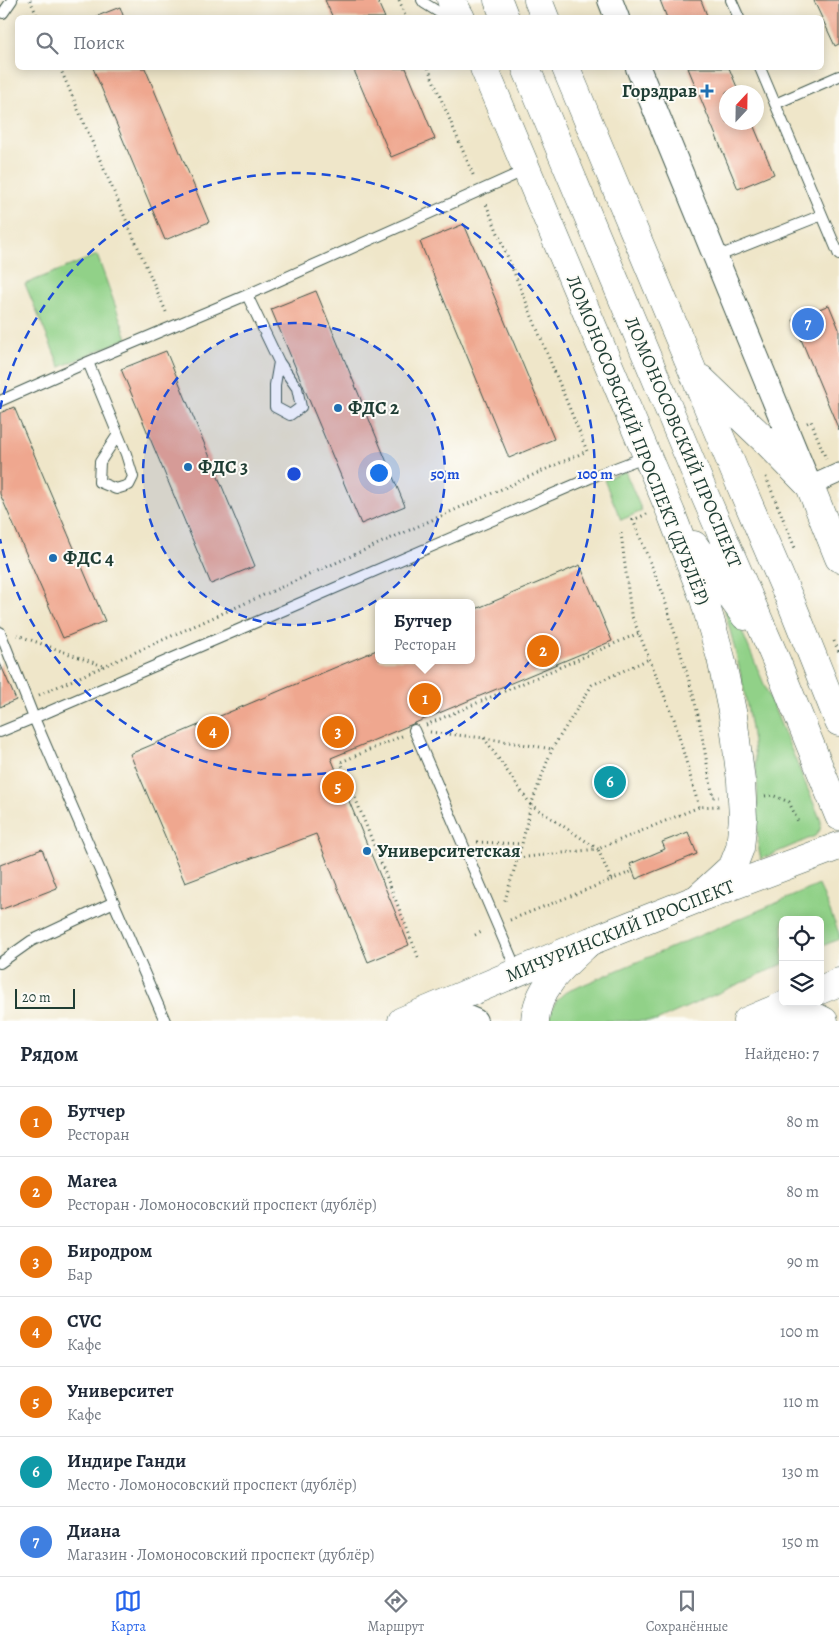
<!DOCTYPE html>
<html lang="ru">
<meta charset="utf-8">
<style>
:root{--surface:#fff;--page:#f6f6f7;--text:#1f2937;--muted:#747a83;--line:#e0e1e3;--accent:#2563eb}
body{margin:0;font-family:Alegreya,serif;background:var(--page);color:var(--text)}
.controls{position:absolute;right:15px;bottom:15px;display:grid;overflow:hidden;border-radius:8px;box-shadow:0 2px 12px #0003}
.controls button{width:45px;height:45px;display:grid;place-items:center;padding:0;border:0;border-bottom:1px solid var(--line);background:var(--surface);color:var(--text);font:25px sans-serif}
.compass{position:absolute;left:719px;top:85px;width:45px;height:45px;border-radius:50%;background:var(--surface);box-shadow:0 2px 12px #0003;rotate:22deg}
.scale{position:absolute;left:15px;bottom:12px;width:60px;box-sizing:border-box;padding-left:5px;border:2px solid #1f3d34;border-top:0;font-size:14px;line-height:18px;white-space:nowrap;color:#1f3d34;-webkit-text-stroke:4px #fdfcf7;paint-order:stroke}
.you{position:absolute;left:378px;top:472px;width:18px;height:18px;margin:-12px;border:4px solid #fff;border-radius:50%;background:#1a73e8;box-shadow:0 0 0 8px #1a73e833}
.badge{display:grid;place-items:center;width:32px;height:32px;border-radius:50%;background:var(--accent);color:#fff;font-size:16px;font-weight:700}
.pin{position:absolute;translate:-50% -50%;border:2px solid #fff;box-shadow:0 1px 5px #0006}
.popup{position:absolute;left:375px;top:599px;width:100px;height:65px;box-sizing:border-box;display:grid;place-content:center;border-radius:8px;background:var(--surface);filter:drop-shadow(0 1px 4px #0005);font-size:16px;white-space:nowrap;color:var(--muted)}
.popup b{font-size:19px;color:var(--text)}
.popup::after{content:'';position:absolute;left:50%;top:100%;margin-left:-10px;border:10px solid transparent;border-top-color:var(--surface)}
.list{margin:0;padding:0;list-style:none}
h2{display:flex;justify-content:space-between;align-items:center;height:65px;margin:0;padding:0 20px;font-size:21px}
h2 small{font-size:16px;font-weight:400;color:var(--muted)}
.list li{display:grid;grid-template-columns:32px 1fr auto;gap:15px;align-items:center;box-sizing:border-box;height:70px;padding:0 20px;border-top:1px solid var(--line)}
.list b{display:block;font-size:19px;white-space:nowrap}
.list p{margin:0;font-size:16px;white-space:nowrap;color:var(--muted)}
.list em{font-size:16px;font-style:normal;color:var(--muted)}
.icon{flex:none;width:28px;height:28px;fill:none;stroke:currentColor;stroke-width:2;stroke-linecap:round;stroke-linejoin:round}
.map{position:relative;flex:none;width:839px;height:1021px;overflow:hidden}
.search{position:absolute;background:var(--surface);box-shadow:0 2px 12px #0003;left:15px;right:15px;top:15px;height:55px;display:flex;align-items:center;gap:12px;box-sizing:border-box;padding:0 18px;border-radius:8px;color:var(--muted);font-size:19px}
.sheet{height:555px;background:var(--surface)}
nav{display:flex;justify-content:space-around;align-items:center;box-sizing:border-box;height:70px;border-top:1px solid var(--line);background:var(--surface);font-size:14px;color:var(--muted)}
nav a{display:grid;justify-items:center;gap:2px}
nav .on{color:var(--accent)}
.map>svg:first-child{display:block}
</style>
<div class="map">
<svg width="839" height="1021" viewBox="0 0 839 1021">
<rect width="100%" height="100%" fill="#fdfcf7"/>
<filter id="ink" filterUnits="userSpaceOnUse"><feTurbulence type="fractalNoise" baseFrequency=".02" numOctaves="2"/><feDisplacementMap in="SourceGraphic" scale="10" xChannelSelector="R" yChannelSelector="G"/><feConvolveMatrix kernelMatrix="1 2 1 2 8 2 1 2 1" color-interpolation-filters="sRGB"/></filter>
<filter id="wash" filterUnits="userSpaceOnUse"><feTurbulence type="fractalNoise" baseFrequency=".0096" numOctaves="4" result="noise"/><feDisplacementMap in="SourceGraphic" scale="20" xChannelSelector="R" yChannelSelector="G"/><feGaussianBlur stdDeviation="1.12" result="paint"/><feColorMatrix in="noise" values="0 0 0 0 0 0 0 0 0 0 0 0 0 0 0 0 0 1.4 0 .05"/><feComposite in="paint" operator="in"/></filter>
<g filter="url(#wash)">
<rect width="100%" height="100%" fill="#efe6c9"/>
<path fill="#91d188" stroke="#58875e" d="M97 255 127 338 60 367 25 284Z
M625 471 642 511 621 520 604 480Z
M720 593 729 600 821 821 820 830 815 836 761 859C754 833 759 806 757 779 752 716 737 654 720 593Z
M819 885 839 933V939L820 947V920H783V964L656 1021H550C551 1008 555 1000 566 992Z"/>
<g id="blocks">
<path fill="#efa78f" d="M325 0H377L385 18H333Z
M660 0H701L708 18H667Z
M817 0H839V44L835 46 814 1Z
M120 7 124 18H95V17Z
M93 68H145L209 222 165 240Z
M353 68H406L435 139 391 157Z
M688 68H729L739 92H726V122H752L774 174 738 189Z
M464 224 554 439 509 458 420 242Z
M316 291 405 506 361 524 271 309Z
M829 305 839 329V430L793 320Z
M166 351 255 566 211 584 121 369Z
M14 407 105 621 63 638 0 494V413Z
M580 565 612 641 331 758 409 945 368 962 316 834 185 883 130 754 379 649V660H471V611Z
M0 663 16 700 0 707Z
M688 832 697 854 636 879 630 864 665 849 662 842Z
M42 849 57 888 0 910V865Z"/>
</g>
</g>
<g filter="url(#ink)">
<use href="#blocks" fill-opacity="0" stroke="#3e564a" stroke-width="1"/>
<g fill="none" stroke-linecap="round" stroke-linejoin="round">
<g stroke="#3e564a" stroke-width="12">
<path id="service" d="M422 0 424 3 448 18
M731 0 739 18
M3 13 12 0
M760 68 839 255
M775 104 839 76
M716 257 822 215
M247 295 279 362 275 385V407L290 415 301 407 297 388 279 362
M88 362 126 454 133 477 129 485 116 489 99 482 100 462 117 436
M0 401 88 362 247 295 526 170
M0 632 34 718 0 732
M414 730 517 971
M0 963 31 941 114 902
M165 1021 34 718 597 475 647 456"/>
</g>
<g stroke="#3e564a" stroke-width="21">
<path id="minor" d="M810 486 839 473"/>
</g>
<g stroke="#3e564a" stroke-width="26">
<path id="tertiary" d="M610 0 617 18
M638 68 807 480
M428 1011 454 1012 475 1021"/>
</g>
<g stroke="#3e564a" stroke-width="29">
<path id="secondary" d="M451 0 461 18
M498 0 505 18
M538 0 545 18
M484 68 671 513 704 599 721 658 733 716 741 781 743 818 740 848 733 866 697 899
M526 68 706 498 776 660 839 816
M566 68 737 477 793 607 839 722
M701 379 770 445 810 486 839 558
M694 545 745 616
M766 1014C786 1012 805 1010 824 1021
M535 1021C537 987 564 965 588 943"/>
</g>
<g stroke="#3e564a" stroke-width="29">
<path id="primary" d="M820 990 839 982
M402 1021 591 941 697 899 839 846
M747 1021 792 1002"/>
</g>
<path stroke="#3e564a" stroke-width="3" stroke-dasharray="1 4" stroke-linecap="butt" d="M30 0 38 18
M399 0 406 18
M60 68 167 314
M428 68 474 177
M807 423 811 421 826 459
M766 477 795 548
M647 514 633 520 663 594 693 694 699 719 713 797H719
M621 533 631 614 674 719 699 807
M17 635 103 666
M834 641 839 652
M39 695 587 451 486 204
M426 725 639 633
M430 732 484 738 552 749
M402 736 341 762 419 959
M484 738 531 805 522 844 504 903
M765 796 772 795 789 802 799 824
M477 842 522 844
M598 849 531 805 552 749 592 685 649 659
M518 858 597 849
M611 880 633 871
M510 920 611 880 598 849 699 807 719 806
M475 935 484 931"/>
<use href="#service" stroke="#fff" stroke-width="10"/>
<use href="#minor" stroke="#fff" stroke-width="19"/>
<use href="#tertiary" stroke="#fff" stroke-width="24"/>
<use href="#secondary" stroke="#fff" stroke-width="28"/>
<use href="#primary" stroke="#fff" stroke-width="28"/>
</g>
</g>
<circle cx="294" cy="474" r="151" fill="#1d4ed8" fill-opacity=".12"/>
<g fill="none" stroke="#1d4ed8" stroke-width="2.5" stroke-dasharray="9 6">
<circle cx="294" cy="474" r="151"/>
<path d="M0 409A301 301 0 1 1 0 539"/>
</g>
<g fill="#1f6fb2" stroke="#fdfcf7" stroke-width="2">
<path d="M704.5 83.5h5v5h5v5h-5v5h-5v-5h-5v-5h5z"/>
<circle cx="338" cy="408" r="5"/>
<circle cx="188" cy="467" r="5"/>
<circle cx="53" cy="558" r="5"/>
<circle cx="367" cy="851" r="5"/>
</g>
<g text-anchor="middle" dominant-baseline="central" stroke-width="4" stroke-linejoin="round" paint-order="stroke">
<g font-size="19" font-weight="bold" fill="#1f3d34" stroke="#fdfcf7" text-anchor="start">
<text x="697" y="91" text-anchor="end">Горздрав</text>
<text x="348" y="408">ФДС 2</text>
<text x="198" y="467">ФДС 3</text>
<text x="63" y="558">ФДС 4</text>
<text x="377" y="851">Университетская</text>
</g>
<g font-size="19" fill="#1f3d34" stroke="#fdfcf7">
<text transform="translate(638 440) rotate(68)">ЛОМОНОСОВСКИЙ ПРОСПЕКТ (ДУБЛЁР)</text>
<text transform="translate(683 442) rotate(67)">ЛОМОНОСОВСКИЙ ПРОСПЕКТ</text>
<text transform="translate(620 931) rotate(-22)">МИЧУРИНСКИЙ ПРОСПЕКТ</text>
</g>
</g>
<circle cx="294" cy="474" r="8" fill="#1d4ed8" stroke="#fdfcf7" stroke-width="2.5"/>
<g font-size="15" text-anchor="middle" font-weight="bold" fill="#1d4ed8" stroke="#fdfcf7" stroke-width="4" stroke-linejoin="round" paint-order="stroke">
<text x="445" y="479">50 m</text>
<text x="595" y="479">100 m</text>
</g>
</svg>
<div class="controls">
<button><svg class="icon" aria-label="locate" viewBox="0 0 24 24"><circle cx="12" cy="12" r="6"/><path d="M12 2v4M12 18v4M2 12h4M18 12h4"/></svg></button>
<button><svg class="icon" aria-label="layers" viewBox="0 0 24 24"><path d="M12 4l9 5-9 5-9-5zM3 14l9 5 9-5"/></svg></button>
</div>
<svg class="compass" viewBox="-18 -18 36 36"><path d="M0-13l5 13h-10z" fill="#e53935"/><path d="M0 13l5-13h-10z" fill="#747a83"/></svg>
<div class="scale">20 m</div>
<div class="you"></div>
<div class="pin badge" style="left:425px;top:699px;background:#e8710a">1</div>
<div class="popup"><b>Бутчер</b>Ресторан</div>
<div class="pin badge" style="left:543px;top:651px;background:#e8710a">2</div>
<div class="pin badge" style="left:338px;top:732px;background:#e8710a">3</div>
<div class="pin badge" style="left:213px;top:732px;background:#e8710a">4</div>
<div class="pin badge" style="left:338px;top:787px;background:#e8710a">5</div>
<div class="pin badge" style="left:610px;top:782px;background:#0f9aa8">6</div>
<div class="pin badge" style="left:808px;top:324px;background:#3f7fe0">7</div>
<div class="search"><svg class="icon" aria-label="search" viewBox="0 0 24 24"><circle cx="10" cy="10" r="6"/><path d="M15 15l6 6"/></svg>Поиск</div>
</div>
<section class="sheet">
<h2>Рядом<small>Найдено: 7</small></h2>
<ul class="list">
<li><span class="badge" style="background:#e8710a">1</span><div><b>Бутчер</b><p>Ресторан</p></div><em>80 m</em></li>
<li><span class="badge" style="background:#e8710a">2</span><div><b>Marea</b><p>Ресторан · Ломоносовский проспект (дублёр)</p></div><em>80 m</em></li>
<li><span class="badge" style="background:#e8710a">3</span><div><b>Биродром</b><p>Бар</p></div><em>90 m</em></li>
<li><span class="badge" style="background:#e8710a">4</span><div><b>CVC</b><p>Кафе</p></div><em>100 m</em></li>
<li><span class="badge" style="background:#e8710a">5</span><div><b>Университет</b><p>Кафе</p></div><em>110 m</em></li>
<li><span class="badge" style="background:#0f9aa8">6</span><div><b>Индире Ганди</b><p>Место · Ломоносовский проспект (дублёр)</p></div><em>130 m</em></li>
<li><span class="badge" style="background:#3f7fe0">7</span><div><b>Диана</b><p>Магазин · Ломоносовский проспект (дублёр)</p></div><em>150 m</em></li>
</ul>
</section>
<nav>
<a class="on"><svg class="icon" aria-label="map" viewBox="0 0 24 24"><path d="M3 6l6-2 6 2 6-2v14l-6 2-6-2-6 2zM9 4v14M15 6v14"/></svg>Карта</a>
<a><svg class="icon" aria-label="directions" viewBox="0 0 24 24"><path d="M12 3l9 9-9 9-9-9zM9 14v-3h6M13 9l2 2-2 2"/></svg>Маршрут</a>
<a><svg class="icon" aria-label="saved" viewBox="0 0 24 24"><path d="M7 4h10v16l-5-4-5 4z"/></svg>Сохранённые</a>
</nav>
